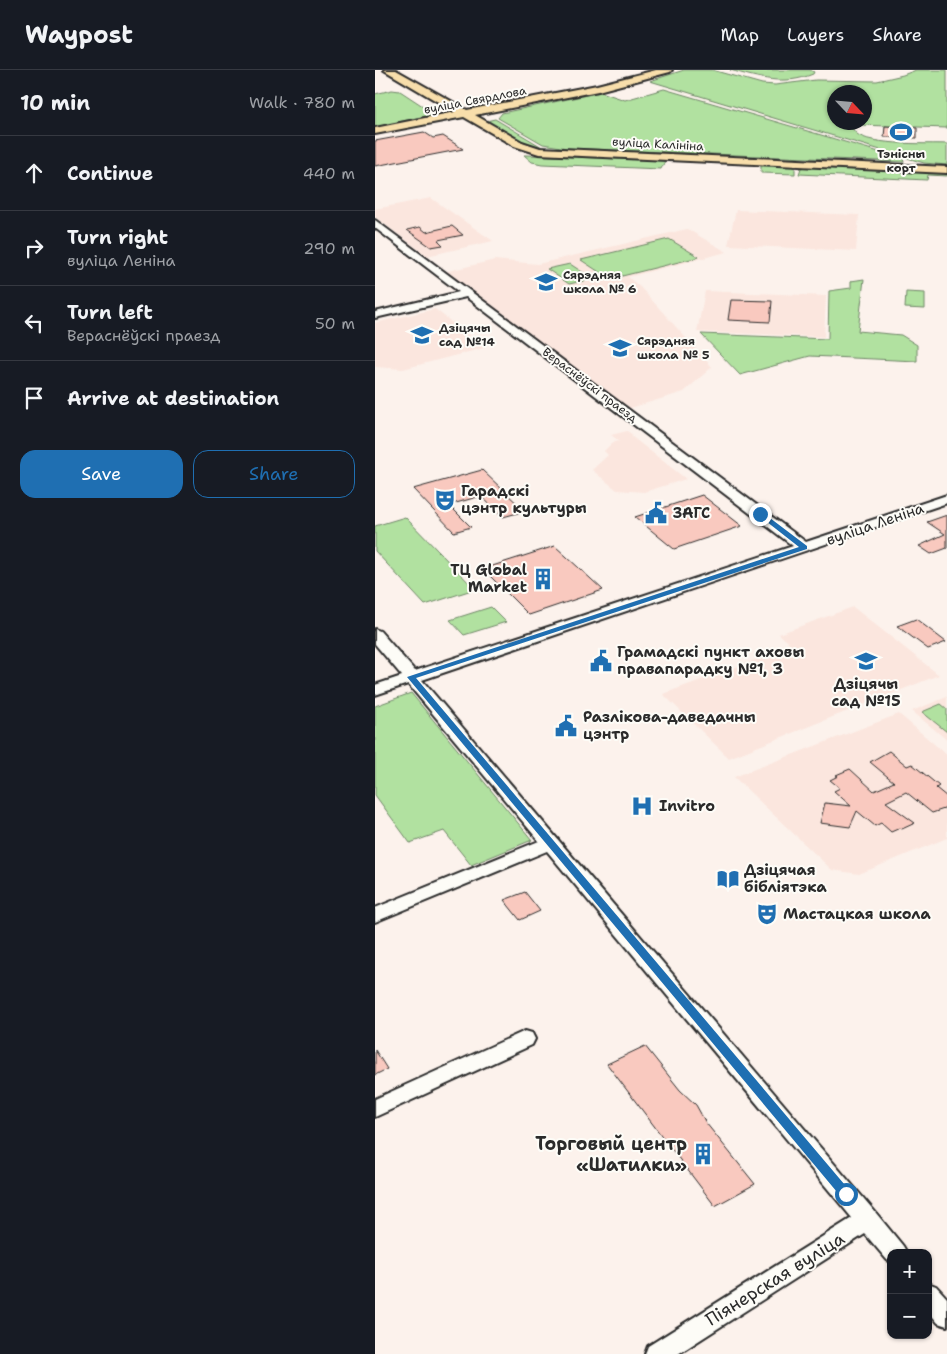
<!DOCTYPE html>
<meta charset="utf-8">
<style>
:root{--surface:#171b24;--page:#242831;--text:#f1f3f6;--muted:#9ea1a6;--line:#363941;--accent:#1f6fb2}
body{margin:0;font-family:"Shantell Sans",sans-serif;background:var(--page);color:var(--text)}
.controls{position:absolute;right:15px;bottom:15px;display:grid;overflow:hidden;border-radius:10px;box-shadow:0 1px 4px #0004}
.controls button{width:45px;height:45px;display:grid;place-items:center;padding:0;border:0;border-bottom:1px solid var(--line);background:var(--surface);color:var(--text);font:25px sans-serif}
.compass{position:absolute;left:452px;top:15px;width:45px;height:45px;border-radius:50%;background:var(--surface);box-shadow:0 1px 4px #0004;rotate:116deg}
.stop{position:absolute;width:15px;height:15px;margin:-11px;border:4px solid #1f6fb2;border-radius:50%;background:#fff}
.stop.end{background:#1f6fb2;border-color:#fff;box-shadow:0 1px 5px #0008}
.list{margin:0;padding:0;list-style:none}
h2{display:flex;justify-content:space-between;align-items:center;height:65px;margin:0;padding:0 20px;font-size:21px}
h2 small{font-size:16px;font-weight:400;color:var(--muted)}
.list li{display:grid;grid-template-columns:32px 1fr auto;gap:15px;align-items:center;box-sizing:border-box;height:75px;padding:0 20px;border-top:1px solid var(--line)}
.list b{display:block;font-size:19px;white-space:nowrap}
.list p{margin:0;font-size:16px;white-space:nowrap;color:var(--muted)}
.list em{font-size:16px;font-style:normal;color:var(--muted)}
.actions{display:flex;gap:10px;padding:15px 20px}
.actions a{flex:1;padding:11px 0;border:1px solid var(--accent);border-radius:15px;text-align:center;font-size:18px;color:var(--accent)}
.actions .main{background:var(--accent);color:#fff}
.icon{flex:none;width:28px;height:28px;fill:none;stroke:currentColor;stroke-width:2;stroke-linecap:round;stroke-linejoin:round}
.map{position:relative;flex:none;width:572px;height:1284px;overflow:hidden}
header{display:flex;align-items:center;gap:30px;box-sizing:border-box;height:70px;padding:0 25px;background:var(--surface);border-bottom:1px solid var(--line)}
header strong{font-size:24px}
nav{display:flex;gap:28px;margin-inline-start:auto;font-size:18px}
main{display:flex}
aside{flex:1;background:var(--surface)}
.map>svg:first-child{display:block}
</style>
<header>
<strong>Waypost</strong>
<nav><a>Map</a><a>Layers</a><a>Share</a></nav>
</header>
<main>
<aside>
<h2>10 min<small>Walk · 780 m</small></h2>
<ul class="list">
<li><svg class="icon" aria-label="ahead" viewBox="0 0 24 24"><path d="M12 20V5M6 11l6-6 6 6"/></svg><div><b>Continue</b></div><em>440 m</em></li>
<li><svg class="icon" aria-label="right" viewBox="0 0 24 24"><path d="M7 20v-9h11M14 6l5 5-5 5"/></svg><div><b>Turn right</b><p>вуліца Леніна</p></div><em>290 m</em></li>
<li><svg class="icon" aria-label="left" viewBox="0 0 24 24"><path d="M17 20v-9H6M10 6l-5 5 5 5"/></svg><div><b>Turn left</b><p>Вераснёўскі праезд</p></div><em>50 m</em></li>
<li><svg class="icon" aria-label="arrive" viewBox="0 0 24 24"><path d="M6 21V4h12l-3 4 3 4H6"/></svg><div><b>Arrive at destination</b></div></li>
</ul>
<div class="actions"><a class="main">Save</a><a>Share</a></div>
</aside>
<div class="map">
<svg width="572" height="1284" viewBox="0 0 572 1284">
<rect width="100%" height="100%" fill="#fcf2ec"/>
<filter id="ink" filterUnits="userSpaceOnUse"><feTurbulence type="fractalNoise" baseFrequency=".02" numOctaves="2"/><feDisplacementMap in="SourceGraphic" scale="10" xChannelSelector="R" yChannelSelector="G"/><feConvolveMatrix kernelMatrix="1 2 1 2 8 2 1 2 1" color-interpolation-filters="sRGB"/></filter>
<g filter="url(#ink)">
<path fill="#fbe6de" d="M56 128 118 171 52 186 0 147V139Z
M361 140 484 145 481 181 353 175Z
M312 159 352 182 253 207 265 217 337 297 309 322 252 339 69 202 120 190 163 194Z
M330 221 451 226 449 267 322 262Z
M60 239 109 278 28 299 0 297V253Z
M252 361 258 365 256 366 311 409 269 422 242 420 217 400 233 385 229 381 237 373 244 371 236 365Z
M478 537 564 605 354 688 288 624 418 576 404 564Z
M572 627V670L537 641Z
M524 644 572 685V768L484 804 457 800 359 707Z"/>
<path fill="#b1e1a0" stroke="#6e8666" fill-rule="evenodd" d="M309 0H337L387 14 400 15 441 10 502 11 528 5 541 0H572V58L484 55 478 56V59C484 77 554 73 572 74V95L549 93 275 11ZM460 22H490V52H460Z
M355 0H435L439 2 438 4C409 16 384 8 355 0Z
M289 19 528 89 529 92 192 78 168 74 123 48 127 43 226 22 250 30Z
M17 20 25 21 60 44 0 57V24Z
M120 49 167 77 187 80C157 79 136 66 111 51Z
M149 85H152L290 91 286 99 167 94 157 92Z
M386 94 420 96V104L386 103Z
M431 96 572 102V106L553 105 552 110 424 104 426 98Z
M294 169 324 187 235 209 206 190Z
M195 194 218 209 194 214 172 199Z
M489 209 483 261 526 265 542 275V291L435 286 365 305 326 264 453 269 454 221 476 218V211Z
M531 222 550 223V239L530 238Z
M30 447 100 519 50 535 0 481V456Z
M116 537 131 552 89 565 75 550Z
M36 623 157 770 96 795 69 761 35 773 0 725V636Z
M566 634 572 639V662L547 642Z"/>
<path fill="#f9c9bf" stroke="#2b2b2b" d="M510 56 542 58V68L509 67Z
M49 62 58 68 68 66 88 79 0 96V71Z
M77 156 88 165 63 170 68 175 56 177 32 160 45 157 51 162Z
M356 230 397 231 395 252 353 250Z
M107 400 150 441 128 447 106 426 74 435 96 457 79 462 38 419Z
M327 425 367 456 299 479 260 447Z
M572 445V478L556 484 544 476 570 464 552 452Z
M180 476 228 520 154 545 108 499Z
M541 549 571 572 553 579 522 556Z
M514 681 532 696 537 694 564 716 561 718 572 727V738L557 743 531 722 511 732 540 753 527 759 525 758 516 762 506 753 500 756 482 741 475 757 445 753 450 733 476 736 459 721 465 718 455 710 463 706 461 705 475 699 499 721 519 712 495 692Z
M150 822 165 841 145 850 129 830Z
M270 976 305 1020 321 1035 331 1053 380 1114 340 1136 232 994Z
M0 980 12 999 0 1005Z"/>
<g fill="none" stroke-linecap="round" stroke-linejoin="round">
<g stroke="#2b2b2b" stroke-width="4">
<path id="minor" d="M0 150 431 472 572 425V433L47 610 501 1143 528 1176 532 1183H516V1192L512 1190 490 1164 303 1284H270L273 1276 477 1148 172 781 0 852V838L164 771 33 614 0 625V615L27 606 0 574V559L5 561 40 601 418 476 91 227 0 248V242L84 222 0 158Z
M150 961 157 963 160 969 157 975 0 1047V1029Z
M553 1213 561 1216 572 1228V1256L563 1253 553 1241Z"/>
</g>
<g stroke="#2b2b2b" stroke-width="4">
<path id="major" d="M9 0H21L92 40 222 15 281 0H297L295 2 223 21 100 45 147 72 165 78 572 97V103L164 84 139 76 89 47 0 64V58L80 42Z"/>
</g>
<use href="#minor" fill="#fdfcf7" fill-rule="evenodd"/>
<use href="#major" fill="#f8deab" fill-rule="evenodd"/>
</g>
</g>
<path fill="#1f6fb2" d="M383 442H387L432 476V479L41 608 475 1121 476 1124 475 1128H467L32 607 424 477 383 445Z"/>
<defs>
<g id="stadium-bare" transform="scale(1.725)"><path d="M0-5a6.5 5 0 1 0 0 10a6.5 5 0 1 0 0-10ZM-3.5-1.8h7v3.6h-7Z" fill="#1f6fb2" stroke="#fdfcf7" stroke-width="2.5" paint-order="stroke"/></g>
<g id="school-bare" transform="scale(1.725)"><path d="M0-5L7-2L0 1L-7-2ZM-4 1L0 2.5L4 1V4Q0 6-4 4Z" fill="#1f6fb2" stroke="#fdfcf7" stroke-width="2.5" paint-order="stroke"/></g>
<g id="theatre-bare" transform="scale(1.725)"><path d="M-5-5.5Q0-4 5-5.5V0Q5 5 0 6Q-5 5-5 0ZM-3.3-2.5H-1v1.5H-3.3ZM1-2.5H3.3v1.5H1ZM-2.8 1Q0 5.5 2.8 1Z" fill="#1f6fb2" stroke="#fdfcf7" stroke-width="2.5" paint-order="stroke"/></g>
<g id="civic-bare" transform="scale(1.725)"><path d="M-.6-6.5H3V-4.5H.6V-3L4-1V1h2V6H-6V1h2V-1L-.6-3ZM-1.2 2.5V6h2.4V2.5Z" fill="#1f6fb2" stroke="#fdfcf7" stroke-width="2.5" paint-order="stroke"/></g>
<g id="building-bare" transform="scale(1.725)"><path d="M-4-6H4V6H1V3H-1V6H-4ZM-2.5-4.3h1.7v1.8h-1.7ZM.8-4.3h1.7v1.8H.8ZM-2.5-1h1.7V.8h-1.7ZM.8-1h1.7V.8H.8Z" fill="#1f6fb2" stroke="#fdfcf7" stroke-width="2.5" paint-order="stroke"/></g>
<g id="hospital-bare" transform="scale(1.725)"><path d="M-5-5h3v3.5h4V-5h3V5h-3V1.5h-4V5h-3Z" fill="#1f6fb2" stroke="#fdfcf7" stroke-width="2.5" paint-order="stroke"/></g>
<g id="library-bare" transform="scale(1.725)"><path d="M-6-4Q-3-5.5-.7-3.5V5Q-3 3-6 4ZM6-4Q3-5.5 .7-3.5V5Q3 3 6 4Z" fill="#1f6fb2" stroke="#fdfcf7" stroke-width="2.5" paint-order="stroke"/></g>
</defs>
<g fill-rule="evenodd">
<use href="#stadium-bare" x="526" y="62"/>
<use href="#school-bare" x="171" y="212"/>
<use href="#school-bare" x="47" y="265"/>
<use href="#school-bare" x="245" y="278"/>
<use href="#theatre-bare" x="70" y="430"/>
<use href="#civic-bare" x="281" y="443"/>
<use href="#building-bare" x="168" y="509"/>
<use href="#civic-bare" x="226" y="591"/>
<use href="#school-bare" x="491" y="591"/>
<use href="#civic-bare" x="191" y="656"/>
<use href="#hospital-bare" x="267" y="736"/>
<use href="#library-bare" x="353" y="809"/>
<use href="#theatre-bare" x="392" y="844"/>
<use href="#building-bare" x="328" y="1084"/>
</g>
<g text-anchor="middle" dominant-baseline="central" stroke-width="4" stroke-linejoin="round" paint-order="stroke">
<g font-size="12" fill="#2b2b2b" stroke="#fdfcf7">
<text transform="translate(100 30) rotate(-11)">вуліца Свярдлова</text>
<text transform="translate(283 74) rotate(3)">вуліца Калініна</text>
<text transform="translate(215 315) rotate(37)">Вераснёўскі праезд</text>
</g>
<g font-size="12" font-weight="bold" fill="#2b2b2b" stroke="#fdfcf7" text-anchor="start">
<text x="526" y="84" text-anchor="middle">Тэнісны<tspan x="526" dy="14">корт</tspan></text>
<text x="188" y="205">Сярэдняя<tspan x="188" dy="14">школа № 6</tspan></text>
<text x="64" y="258">Дзіцячы<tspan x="64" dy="14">сад №14</tspan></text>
<text x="262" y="271">Сярэдняя<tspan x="262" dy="14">школа № 5</tspan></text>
</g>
<g font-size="15" font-weight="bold" fill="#2b2b2b" stroke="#fdfcf7" text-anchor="start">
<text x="86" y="421">Гарадскі<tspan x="86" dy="17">цэнтр культуры</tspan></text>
<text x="298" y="443">ЗАГС</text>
<text x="152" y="500" text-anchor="end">ТЦ Global<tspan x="152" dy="17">Market</tspan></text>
<text x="242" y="582">Грамадскі пункт аховы<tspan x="242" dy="17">правапарадку №1, 3</tspan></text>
<text x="491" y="614" text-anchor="middle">Дзіцячы<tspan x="491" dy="17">сад №15</tspan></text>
<text x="208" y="647">Разлікова-даведачны<tspan x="208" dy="17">цэнтр</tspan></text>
<text x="284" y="736">Invitro</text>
<text x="369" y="800">Дзіцячая<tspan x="369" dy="17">бібліятэка</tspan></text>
<text x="408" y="844">Мастацкая школа</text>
</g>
<g font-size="15" fill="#2b2b2b" stroke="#fdfcf7">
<text transform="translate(500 454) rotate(-19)">вуліца Леніна</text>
</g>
<g font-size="18" font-weight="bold" fill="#2b2b2b" stroke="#fdfcf7" text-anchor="end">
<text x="312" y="1074">Торговый центр<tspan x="312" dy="21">«Шатилки»</tspan></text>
</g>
<g font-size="18" fill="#2b2b2b" stroke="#fdfcf7">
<text transform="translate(400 1209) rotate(-32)">Піянерская вуліца</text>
</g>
</g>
</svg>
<div class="controls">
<button>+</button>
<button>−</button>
</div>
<svg class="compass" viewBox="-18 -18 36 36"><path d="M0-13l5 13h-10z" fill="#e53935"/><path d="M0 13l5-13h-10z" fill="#9ea1a6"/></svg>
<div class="stop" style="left:471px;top:1124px"></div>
<div class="stop end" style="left:385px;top:444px"></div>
</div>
</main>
